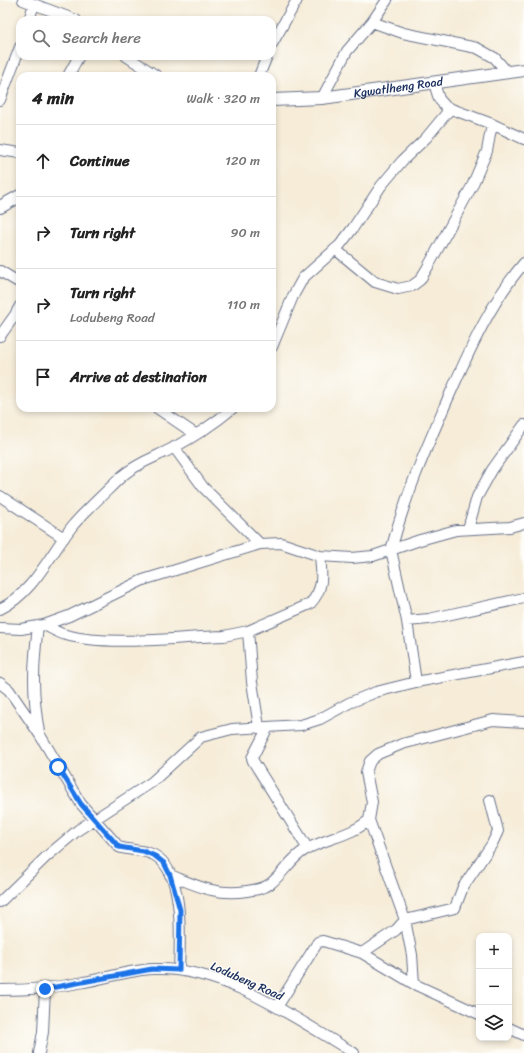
<!DOCTYPE html>
<meta charset="utf-8">
<style>
:root{--surface:#fff;--page:#f2f2f2;--text:#222;--muted:#767676;--line:#e0e0e0}
body{margin:0;font-family:Sriracha,sans-serif;background:var(--page);color:var(--text)}
.controls{position:absolute;right:12px;bottom:12px;display:grid;overflow:hidden;border-radius:8px;box-shadow:0 2px 6px #0003}
.controls button{width:36px;height:36px;display:grid;place-items:center;padding:0;border:0;border-bottom:1px solid var(--line);background:var(--surface);color:var(--text);font:20px sans-serif}
.stop{position:absolute;width:12px;height:12px;margin:-9px;border:3px solid #1a73e8;border-radius:50%;background:#fff}
.stop.end{background:#1a73e8;border-color:#fff;box-shadow:0 1px 4px #0008}
.list{margin:0;padding:0;list-style:none}
h2{display:flex;justify-content:space-between;align-items:center;height:52px;margin:0;padding:0 16px;font-size:17px}
h2 small{font-size:13px;font-weight:400;color:var(--muted)}
.list li{display:grid;grid-template-columns:26px 1fr auto;gap:12px;align-items:center;box-sizing:border-box;height:72px;padding:0 16px;border-top:1px solid var(--line)}
.list b{display:block;font-size:15px;white-space:nowrap}
.list p{margin:0;font-size:13px;white-space:nowrap;color:var(--muted)}
.list em{font-size:13px;font-style:normal;color:var(--muted)}
.icon{flex:none;width:22px;height:22px;fill:none;stroke:currentColor;stroke-width:2;stroke-linecap:round;stroke-linejoin:round}
.map{position:relative;flex:none;width:524px;height:1053px;overflow:hidden}
.search{position:absolute;background:var(--surface);box-shadow:0 2px 6px #0003;left:16px;top:16px;width:260px;height:44px;display:flex;align-items:center;gap:10px;box-sizing:border-box;padding:0 14px;border-radius:12px;color:var(--muted);font-size:15px}
.panel{position:absolute;background:var(--surface);box-shadow:0 2px 6px #0003;left:16px;top:72px;width:260px;height:340px;border-radius:12px}
.map>svg:first-child{display:block}
</style>
<div class="map">
<svg width="524" height="1053" viewBox="0 0 524 1053">
<rect width="100%" height="100%" fill="#fdfcf7"/>
<filter id="ink" filterUnits="userSpaceOnUse"><feTurbulence type="fractalNoise" baseFrequency=".025" numOctaves="2"/><feDisplacementMap in="SourceGraphic" scale="8" xChannelSelector="R" yChannelSelector="G"/><feConvolveMatrix kernelMatrix="1 2 1 2 8 2 1 2 1" color-interpolation-filters="sRGB"/></filter>
<filter id="wash" filterUnits="userSpaceOnUse"><feTurbulence type="fractalNoise" baseFrequency=".012" numOctaves="4" result="noise"/><feDisplacementMap in="SourceGraphic" scale="16" xChannelSelector="R" yChannelSelector="G"/><feGaussianBlur stdDeviation="0.9" result="paint"/><feColorMatrix in="noise" values="0 0 0 0 0 0 0 0 0 0 0 0 0 0 0 0 0 1.4 0 .05"/><feComposite in="paint" operator="in"/></filter>
<g filter="url(#wash)">
<rect width="100%" height="100%" fill="#f6ecd8"/>
</g>
<g filter="url(#ink)">
<g fill="none" stroke-linecap="round" stroke-linejoin="round">
<g stroke="#687189" stroke-width="12">
<path id="minor" d="M23 0 76 20
M29 20 34 4
M372 22 403 33 477 48 495 58 507 72
M272 44 297 0
M126 56 157 76
M68 76 79 56
M259 76 267 56
M434 83 439 99 446 107 492 124 524 139
M322 98 347 51 372 22 387 0
M0 100 20 47
M0 150 20 153
M335 249 375 282 398 289 412 286 420 280 429 265 472 186 487 151 492 124
M0 271 20 283
M20 306 15 315 20 318
M0 336 15 315
M272 347 293 296 303 278 340 245 353 228 381 186 402 161 426 138 450 109
M157 408 195 434
M174 447 203 487 260 544
M0 496 64 538
M468 529 477 497 492 470 524 425
M0 609C34 593 51 552 74 524 89 507 106 492 122 476 137 463 156 457 173 448 194 437 215 423 233 408
M407 621 429 619 524 598
M44 625C51 628 58 633 66 635 110 647 178 637 224 636L248 631 310 604C324 589 322 575 320 556
M38 626C33 666 32 691 39 732
M0 628 21 629 44 625 69 616 143 580 260 544 281 543 320 556 352 558 373 556 420 540 456 530 510 527 524 523
M248 631 252 682 259 727
M416 682 407 621 391 550 393 543C406 494 426 449 446 403 468 354 489 304 524 263
M0 683 9 690 40 735 81 804 119 847C130 851 143 849 154 855 185 871 180 941 179 970
M268 727 252 758 253 761 308 849
M369 820 405 920 412 955 414 984
M170 875C198 886 216 896 247 891 255 890 263 889 270 884 283 874 291 858 305 850 326 838 351 836 369 820L372 802 366 772 370 761 378 754 402 744 493 720 524 722
M0 902 46 857 78 830 152 782 201 737 232 729 301 725 320 719 349 703 376 692 416 682 524 662
M362 953 396 930 405 920 455 908 463 887 492 844 498 831 490 800
M0 990C28 990 56 988 84 982 107 978 130 970 153 969 224 966 296 1019 354 1053
M277 1007 318 942 323 941 362 953 414 984 479 1014
M509 1028 524 1035
M39 1053 43 1032 45 989"/>
</g>
<g stroke="#687189" stroke-width="14">
<g id="tertiary">
<path id="s1" d="M272 100 322 98 524 70"/>
<path d="M0 207 20 196"/>
</g>
</g>
<use href="#minor" stroke="#fff" stroke-width="10"/>
<use href="#tertiary" stroke="#fff" stroke-width="12"/>
</g>
</g>
<g fill="none" stroke-linecap="round" stroke-linejoin="round" filter="url(#ink)">
<path stroke="#1a73e8" stroke-width="5" d="M45 989 152 969 179 970 180 910 170 875 164 863 155 856 143 851 119 847 81 804 58 767"/>
</g>
<g text-anchor="middle" dominant-baseline="central" stroke-width="3" stroke-linejoin="round" paint-order="stroke">
<g font-size="12" fill="#1b2f5e" stroke="#fdfcf7">
<text stroke="none"><textPath href="#s1" startOffset="127">Kgwatlheng Road</textPath></text>
<text transform="translate(247 981) rotate(24)">Lodubeng Road</text>
</g>
</g>
</svg>
<div class="controls">
<button>+</button>
<button>−</button>
<button><svg class="icon" aria-label="layers" viewBox="0 0 24 24"><path d="M12 4l9 5-9 5-9-5zM3 14l9 5 9-5"/></svg></button>
</div>
<div class="stop" style="left:58px;top:767px"></div>
<div class="stop end" style="left:45px;top:989px"></div>
<div class="search"><svg class="icon" aria-label="search" viewBox="0 0 24 24"><circle cx="10" cy="10" r="6"/><path d="M15 15l6 6"/></svg>Search here</div>
<section class="panel">
<h2>4 min<small>Walk · 320 m</small></h2>
<ul class="list">
<li><svg class="icon" aria-label="ahead" viewBox="0 0 24 24"><path d="M12 20V5M6 11l6-6 6 6"/></svg><div><b>Continue</b></div><em>120 m</em></li>
<li><svg class="icon" aria-label="right" viewBox="0 0 24 24"><path d="M7 20v-9h11M14 6l5 5-5 5"/></svg><div><b>Turn right</b></div><em>90 m</em></li>
<li><svg class="icon" aria-label="right" viewBox="0 0 24 24"><path d="M7 20v-9h11M14 6l5 5-5 5"/></svg><div><b>Turn right</b><p>Lodubeng Road</p></div><em>110 m</em></li>
<li><svg class="icon" aria-label="arrive" viewBox="0 0 24 24"><path d="M6 21V4h12l-3 4 3 4H6"/></svg><div><b>Arrive at destination</b></div></li>
</ul>
</section>
</div>
